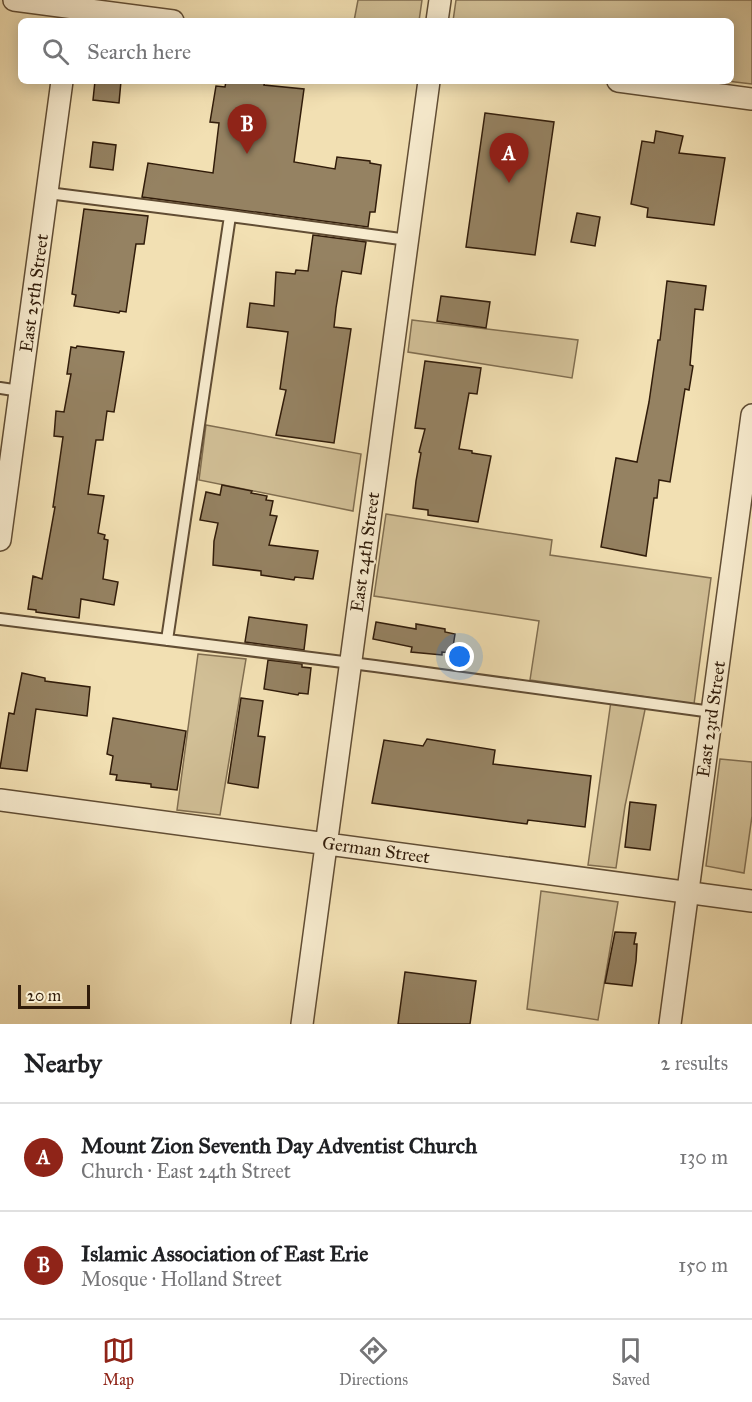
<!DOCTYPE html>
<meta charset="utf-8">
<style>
:root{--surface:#fff;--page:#f6f6f6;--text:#202124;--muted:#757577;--line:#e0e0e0;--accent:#8f2418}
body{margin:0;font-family:"IM FELL Great Primer",serif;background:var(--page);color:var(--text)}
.scale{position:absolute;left:18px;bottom:15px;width:72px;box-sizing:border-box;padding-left:6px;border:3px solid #311c0a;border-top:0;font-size:16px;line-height:21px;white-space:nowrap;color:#311c0a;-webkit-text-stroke:4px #f7ebce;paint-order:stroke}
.you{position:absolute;left:460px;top:657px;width:21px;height:21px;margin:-15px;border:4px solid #fff;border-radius:50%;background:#1a73e8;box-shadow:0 0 0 9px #1a73e833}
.badge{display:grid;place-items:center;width:39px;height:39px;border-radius:50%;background:var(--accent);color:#fff;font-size:20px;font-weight:700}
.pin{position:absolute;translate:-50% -50px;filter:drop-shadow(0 2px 3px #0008)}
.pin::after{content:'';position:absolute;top:32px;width:21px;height:18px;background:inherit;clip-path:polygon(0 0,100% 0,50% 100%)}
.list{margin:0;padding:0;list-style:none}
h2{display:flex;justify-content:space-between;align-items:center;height:78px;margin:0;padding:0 24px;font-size:26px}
h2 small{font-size:20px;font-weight:400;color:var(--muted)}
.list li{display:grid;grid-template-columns:39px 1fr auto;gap:18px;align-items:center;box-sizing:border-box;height:108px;padding:0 24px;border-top:2px solid var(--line)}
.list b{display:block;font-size:22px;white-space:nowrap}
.list p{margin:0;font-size:20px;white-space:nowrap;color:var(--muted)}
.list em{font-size:20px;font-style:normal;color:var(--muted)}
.icon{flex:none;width:33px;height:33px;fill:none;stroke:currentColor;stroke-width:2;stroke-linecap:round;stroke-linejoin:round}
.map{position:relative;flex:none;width:752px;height:1024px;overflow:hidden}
.search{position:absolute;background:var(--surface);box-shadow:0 3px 15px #0003;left:18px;right:18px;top:18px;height:66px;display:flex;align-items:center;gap:15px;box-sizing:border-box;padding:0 21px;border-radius:9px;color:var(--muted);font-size:22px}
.sheet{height:294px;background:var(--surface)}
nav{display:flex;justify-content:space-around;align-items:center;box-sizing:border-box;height:84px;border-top:2px solid var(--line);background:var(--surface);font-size:16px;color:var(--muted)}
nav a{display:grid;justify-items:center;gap:3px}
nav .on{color:var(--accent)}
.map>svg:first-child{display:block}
</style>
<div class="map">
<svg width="752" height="1024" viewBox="0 0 752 1024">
<rect width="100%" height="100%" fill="#f2e0b3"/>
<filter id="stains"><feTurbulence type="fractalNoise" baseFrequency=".00333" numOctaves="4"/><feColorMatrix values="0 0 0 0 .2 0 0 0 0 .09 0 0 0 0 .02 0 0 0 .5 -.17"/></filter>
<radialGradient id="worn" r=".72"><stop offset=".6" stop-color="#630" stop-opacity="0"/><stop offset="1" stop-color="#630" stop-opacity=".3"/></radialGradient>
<path fill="#d1bf96" stroke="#816e50" stroke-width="1.5" d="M358 0H422L419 21H354Z
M456 0H752V84L727 81H731V21H453Z
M412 320 578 340 572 378 408 352Z
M206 425 361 454 353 511 199 480Z
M386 514 552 540 550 555 711 578 694 704 530 680 539 621 374 596Z
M198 654 246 659 220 815 177 810Z
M611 701 646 705 625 806 616 868 588 865Z
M720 759 752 762V816L744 873 706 866Z
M541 891 618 902 598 1020 527 1009Z"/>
<path fill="#958262" stroke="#311c0a" stroke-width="1.5" d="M95 81H121L119 103 93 100Z
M226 81H265L264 85 304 89 294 162 335 169 337 157 370 161V163L381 165 375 212H370L368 227 142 197 148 163 213 173 219 123 210 122 216 86 225 87Z
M485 113 554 122 535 255 466 247Z
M656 131 683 136 679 153 725 158 714 225 647 217 648 208 631 204 642 141 654 143Z
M93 142 116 145 113 170 90 167Z
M84 209 148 216 144 244H136L126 312 120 311 119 313 74 306 76 295 72 294Z
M577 213 600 217 595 246 571 242Z
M313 235 366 242 361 274 342 271 336 308 334 327 351 329 334 443 276 435 286 390 280 389 288 332 247 327 250 303 274 306 276 272 295 274 296 270 308 271Z
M667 281 706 286 703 310 695 309 690 365 693 366 689 390 685 389 670 482 659 480 657 498H654L646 556 601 547 616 458 637 462 649 402 658 340H660Z
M441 296 490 302 486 328 437 321Z
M77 346 124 352 114 412 107 411 103 440H96L88 494 104 496 98 533 105 535 104 539 108 540 103 579 118 582 114 605 81 599 79 618 36 612V610L28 609 33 576 42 579 55 507H53L63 437 54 436 56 411 64 412 71 374H67L71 347 76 348Z
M425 361 481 368 477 394 469 393 459 449 472 451V453L491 456 478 522 428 515V510L413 508 416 481 421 453 419 452 425 429 415 428Z
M222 485 252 491 251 493 267 496 266 500 273 501 270 515 277 516 269 545 318 551 313 579 295 577 294 580 261 575V571L213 565 214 541 218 523 200 520 206 492 220 495Z
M249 617 307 625 304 650 245 642Z
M376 622 416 629V624L445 629V632L455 634 452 653 442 652V655L411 652 412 647 373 639Z
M268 660 302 664V667L311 668 308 694 299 693 298 695 264 689Z
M22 673 45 678V681L90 687 87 716 36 709 27 771 0 768 9 713 14 714Z
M241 698 263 701 258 736 265 737 258 788 228 783Z
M113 718 186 731 177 790 151 787V784L116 780 117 775 110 774 113 756 107 754Z
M427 739 495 750 493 764 591 776 585 827 528 820 527 824 372 803 384 740 423 746Z
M630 802 656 805 650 850 625 847Z
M615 932 636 933 634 944H637L636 961 632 986 605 983Z
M405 972 476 981 470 1024H398Z"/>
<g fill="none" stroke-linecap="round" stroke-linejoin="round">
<g stroke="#614d34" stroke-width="14">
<path id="lane" d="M48 193 230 216
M0 388 20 391
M0 619 375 666 712 712
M167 640 230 216 408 240"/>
</g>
<g stroke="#614d34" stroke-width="24">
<path id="street" d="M14 0 173 21
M437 21 440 0
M618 81 752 99
M0 540 62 81
M0 800 752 901
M302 1024 429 81
M670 1024 752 415"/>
</g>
<use href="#lane" stroke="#f7ebce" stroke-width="10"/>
<use href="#street" stroke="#f7ebce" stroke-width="21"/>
</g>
<g text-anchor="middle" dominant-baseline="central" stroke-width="4.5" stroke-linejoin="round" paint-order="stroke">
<g font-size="18" fill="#311c0a" stroke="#f7ebce">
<text transform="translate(34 293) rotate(-82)">East 25th Street</text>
<text transform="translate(365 552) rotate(-82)">East 24th Street</text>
<text transform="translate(711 719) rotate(-82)">East 23rd Street</text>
<text transform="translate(376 850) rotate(8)">German Street</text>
</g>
</g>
<rect width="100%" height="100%" filter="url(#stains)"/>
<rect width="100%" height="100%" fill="url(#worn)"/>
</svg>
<div class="scale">20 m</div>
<div class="you"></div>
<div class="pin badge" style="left:509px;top:183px">A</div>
<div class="pin badge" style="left:247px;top:154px">B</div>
<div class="search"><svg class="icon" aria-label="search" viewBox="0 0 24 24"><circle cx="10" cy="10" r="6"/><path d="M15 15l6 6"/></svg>Search here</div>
</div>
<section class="sheet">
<h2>Nearby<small>2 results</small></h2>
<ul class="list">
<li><span class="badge">A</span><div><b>Mount Zion Seventh Day Adventist Church</b><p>Church · East 24th Street</p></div><em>130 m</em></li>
<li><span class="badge">B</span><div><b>Islamic Association of East Erie</b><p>Mosque · Holland Street</p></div><em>150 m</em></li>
</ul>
</section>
<nav>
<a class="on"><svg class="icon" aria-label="map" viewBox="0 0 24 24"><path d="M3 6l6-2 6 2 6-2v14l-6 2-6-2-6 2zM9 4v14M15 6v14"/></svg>Map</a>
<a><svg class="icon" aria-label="directions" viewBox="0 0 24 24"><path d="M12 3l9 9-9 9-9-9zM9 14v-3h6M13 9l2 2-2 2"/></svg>Directions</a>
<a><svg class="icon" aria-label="saved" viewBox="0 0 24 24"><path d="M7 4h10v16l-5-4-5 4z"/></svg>Saved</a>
</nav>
